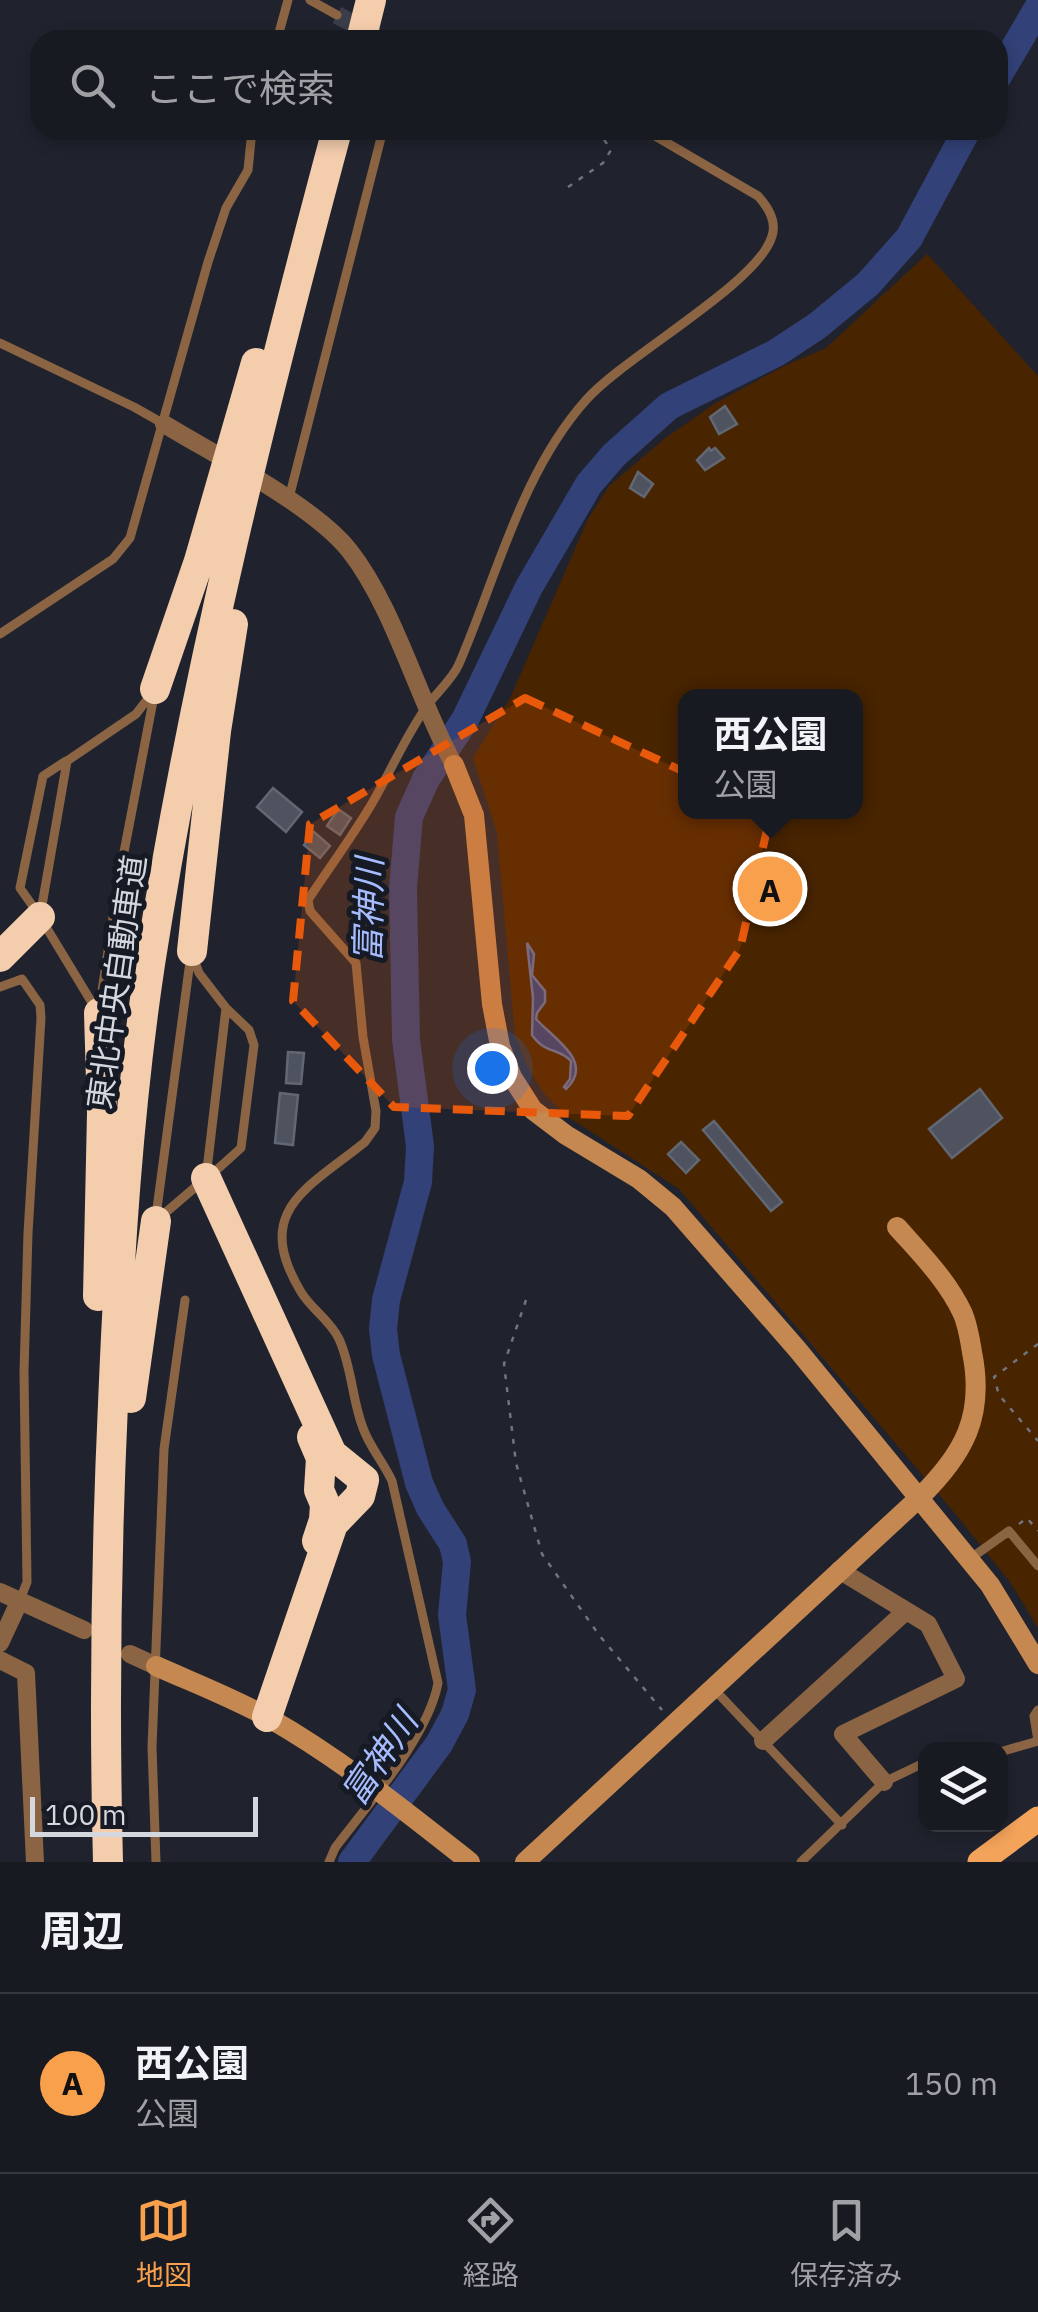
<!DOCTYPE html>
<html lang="ja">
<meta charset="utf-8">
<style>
:root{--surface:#181a22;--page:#25272f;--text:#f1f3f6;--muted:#9fa1a5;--line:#363840;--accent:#f9a04c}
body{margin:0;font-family:"IBM Plex Sans","Noto Sans JP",sans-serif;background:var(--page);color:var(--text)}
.controls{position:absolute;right:30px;bottom:30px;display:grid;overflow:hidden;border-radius:20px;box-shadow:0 5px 15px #0003}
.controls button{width:90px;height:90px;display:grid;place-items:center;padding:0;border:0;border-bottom:2px solid var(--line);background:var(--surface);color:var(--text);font:50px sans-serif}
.scale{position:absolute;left:30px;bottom:25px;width:228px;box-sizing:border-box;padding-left:10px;border:5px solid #d5d7df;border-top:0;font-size:28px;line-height:35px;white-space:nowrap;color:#d5d7df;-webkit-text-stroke:8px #161a24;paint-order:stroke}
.you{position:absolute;left:492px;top:1068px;width:35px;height:35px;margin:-25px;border:8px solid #fff;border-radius:50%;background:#1a73e8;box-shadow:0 0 0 15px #1a73e833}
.badge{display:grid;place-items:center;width:65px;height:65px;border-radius:50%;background:var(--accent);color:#111;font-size:32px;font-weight:700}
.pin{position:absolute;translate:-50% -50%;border:5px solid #fff;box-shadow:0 2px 10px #0006}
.popup{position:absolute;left:678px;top:689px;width:185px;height:130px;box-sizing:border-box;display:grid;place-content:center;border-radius:20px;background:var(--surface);filter:drop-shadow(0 2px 8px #0005);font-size:32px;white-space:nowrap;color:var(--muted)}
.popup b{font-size:38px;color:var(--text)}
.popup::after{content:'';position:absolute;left:50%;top:100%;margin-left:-20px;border:20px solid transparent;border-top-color:var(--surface)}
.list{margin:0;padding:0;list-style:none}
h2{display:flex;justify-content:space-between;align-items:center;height:130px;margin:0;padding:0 40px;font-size:42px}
h2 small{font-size:32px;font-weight:400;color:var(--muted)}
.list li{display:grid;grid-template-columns:65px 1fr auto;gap:30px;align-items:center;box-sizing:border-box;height:180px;padding:0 40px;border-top:2px solid var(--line)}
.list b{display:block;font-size:38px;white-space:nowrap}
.list p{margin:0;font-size:32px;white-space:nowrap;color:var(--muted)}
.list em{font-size:32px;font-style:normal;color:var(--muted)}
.icon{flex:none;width:55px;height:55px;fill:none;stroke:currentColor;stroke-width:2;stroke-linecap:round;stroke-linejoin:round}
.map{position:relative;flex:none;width:1038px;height:1862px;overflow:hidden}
.search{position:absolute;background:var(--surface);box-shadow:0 5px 15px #0003;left:30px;right:30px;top:30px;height:110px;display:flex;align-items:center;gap:25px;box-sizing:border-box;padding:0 35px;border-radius:30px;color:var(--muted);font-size:38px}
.sheet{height:310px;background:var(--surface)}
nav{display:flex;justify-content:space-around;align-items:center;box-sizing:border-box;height:140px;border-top:2px solid var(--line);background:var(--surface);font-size:28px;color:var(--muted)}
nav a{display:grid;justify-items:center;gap:5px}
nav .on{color:var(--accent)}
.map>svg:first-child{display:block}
</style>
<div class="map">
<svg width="1038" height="1862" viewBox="0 0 1038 1862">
<rect width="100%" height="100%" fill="#20232e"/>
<path fill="#482400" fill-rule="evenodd" d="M927 254 1038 376V1628L1010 1582 953 1511 679 1189 568 1117 546 1096 528 1068 515 1036 497 833 473 758 511 696 588 519 609 486 664 439 714 404 784 366 826 348ZM685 696H855V812H685Z"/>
<path fill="#324177" stroke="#636e96" stroke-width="2.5" d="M527 943 534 954 532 975 545 991V1002L537 1013 536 1019C554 1039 595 1062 566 1089L564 1087 570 1079 571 1061C558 1047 546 1055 532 1035L533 998Z"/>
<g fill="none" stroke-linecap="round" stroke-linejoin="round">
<path stroke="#324177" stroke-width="28" d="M998 76 1038 8
M352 1862 439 1744 455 1714 462 1690 452 1615 457 1562 453 1544 430 1508 419 1483 386 1355 383 1329 386 1300 418 1182 420 1146 406 1040 403 888 409 817 426 779 465 720 529 587 589 484 614 455 669 406 776 353 817 326 868 284 909 238 967 130"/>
</g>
<path fill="#4e535f" stroke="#626774" stroke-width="2.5" d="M725 406 737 424 719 434 710 417Z
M709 448 711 451 715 448 724 458 705 470 697 460Z
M638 472 653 484 644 497 630 488Z
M273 788 302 812 286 832 257 807Z
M338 809 351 818 340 835 327 826Z
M314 832 330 846 320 858 304 845Z
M288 1052 304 1053 301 1084 286 1083Z
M980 1089 1002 1118 952 1158 929 1129Z
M280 1093 298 1095 293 1145 275 1143Z
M714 1121 782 1202 771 1211 703 1130Z
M681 1142 699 1160 686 1173 668 1154Z"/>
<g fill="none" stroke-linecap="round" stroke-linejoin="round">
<path stroke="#3b3e49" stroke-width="18" stroke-dasharray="18 9" stroke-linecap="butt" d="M337 15 383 40"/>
<path stroke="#71737d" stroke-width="2.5" stroke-dasharray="5 8" stroke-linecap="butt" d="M568 187 603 163 611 150 601 135 593 130
M526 1300 504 1364 516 1463 542 1554 599 1635 662 1710
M1038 1344 994 1377 999 1395 1038 1441
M1019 1524 1027 1518 1038 1531"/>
<path stroke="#8b6443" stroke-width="9" d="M310 0 337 15
M277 40 288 0
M383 40H384
M407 40 408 35 428 40
M0 343 134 407 164 424
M289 498 383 130
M0 634 113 559 130 538 208 262 226 208 248 170 252 130
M39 915 20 888 43 776 66 761
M0 987 22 979 40 1005 41 1018 28 1233 24 1372 27 1582 20 1600
M97 1011 40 917 67 761 136 714 153 692
M99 1011 119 878 154 696
M211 1175 241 1148 254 1045 249 1030 226 1008
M156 1216 191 954
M158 1219 206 1178 226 1008 199 973 192 954
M971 1558 1009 1531 1038 1566
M713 1688 842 1825
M1000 1752 1038 1741 1034 1716 1038 1710
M156 1862 152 1747 164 1449 185 1300
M329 1862 335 1848C368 1804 428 1737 438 1683L392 1481C384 1463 369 1446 363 1428 352 1400 352 1367 339 1339 330 1320 312 1310 301 1292 252 1210 307 1189 365 1142L375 1128 376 1111 363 1037 356 963 310 911 308 900C329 868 352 837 371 805 390 773 405 737 427 706 437 692 452 680 459 664 497 576 521 473 586 400 625 356 759 283 772 236 777 221 768 207 758 196L645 130
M801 1862 884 1782 926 1762"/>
<path stroke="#8b6443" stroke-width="18" d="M164 424C215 455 313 505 349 550 394 607 418 699 454 765
M839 1570 928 1624 956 1679 843 1734 884 1782
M0 1592 84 1630
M0 1643 20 1600
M130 1654 156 1666
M0 1660 26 1673 35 1862
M763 1741 906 1611"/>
<path stroke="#c68851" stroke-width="20" d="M454 765 474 815 492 1004 500 1046 512 1077 533 1110 566 1135 639 1179 673 1207 797 1349 990 1585 1038 1664
M156 1666C194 1683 233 1698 269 1718 341 1759 405 1811 470 1862
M525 1862 919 1498C964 1454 985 1416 972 1352 970 1340 968 1326 963 1314 948 1281 921 1254 897 1227"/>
<path stroke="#f3a35a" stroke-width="25" d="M980 1862 1038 1819"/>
<path stroke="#f4cdad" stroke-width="30" d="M361 40 371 0
M155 689 199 561 256 363
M192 951 216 731 233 624
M0 957 40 917
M206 1178 332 1454 364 1480 360 1496 333 1524 267 1717
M98 1296 102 1113 99 1013
M131 1398 156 1221
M312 1437 321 1458 319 1490 325 1504 324 1520 317 1541
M108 1862C104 1709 106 1557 113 1404 119 1257 128 1110 150 964 194 681 263 406 337 130"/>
</g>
<path fill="#e8590c" fill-opacity="0.2" stroke="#e8590c" stroke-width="8" stroke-dasharray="20 12" stroke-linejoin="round" d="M525 698 771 812 740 949 628 1116 394 1107 293 1001 310 824Z"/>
<g text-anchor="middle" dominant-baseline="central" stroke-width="10" stroke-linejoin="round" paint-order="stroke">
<g font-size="32" fill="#d5d7df" stroke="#161a24">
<text transform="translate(116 982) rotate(-82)">東北中央自動車道</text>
</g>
<g font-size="35" font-style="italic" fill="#a6bcff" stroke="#161a24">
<text transform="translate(368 910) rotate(-89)">富神川</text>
<text transform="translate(379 1757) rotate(-56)">富神川</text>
</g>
</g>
</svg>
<div class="controls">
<button><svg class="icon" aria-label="layers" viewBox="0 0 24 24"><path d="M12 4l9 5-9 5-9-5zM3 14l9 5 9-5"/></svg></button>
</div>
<div class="scale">100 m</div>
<div class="you"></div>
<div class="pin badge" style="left:770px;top:889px">A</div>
<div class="popup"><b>西公園</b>公園</div>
<div class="search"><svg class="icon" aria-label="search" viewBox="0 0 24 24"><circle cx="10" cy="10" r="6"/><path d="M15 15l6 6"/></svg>ここで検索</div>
</div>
<section class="sheet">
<h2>周辺<small></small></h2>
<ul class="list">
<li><span class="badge">A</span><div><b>西公園</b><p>公園</p></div><em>150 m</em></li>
</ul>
</section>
<nav>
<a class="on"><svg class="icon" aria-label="map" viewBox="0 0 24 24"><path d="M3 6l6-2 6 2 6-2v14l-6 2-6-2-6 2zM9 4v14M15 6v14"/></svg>地図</a>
<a><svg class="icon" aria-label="directions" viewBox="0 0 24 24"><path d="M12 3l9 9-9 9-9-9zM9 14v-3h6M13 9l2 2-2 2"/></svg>経路</a>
<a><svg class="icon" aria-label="saved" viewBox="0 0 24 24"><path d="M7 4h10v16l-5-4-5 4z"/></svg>保存済み</a>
</nav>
